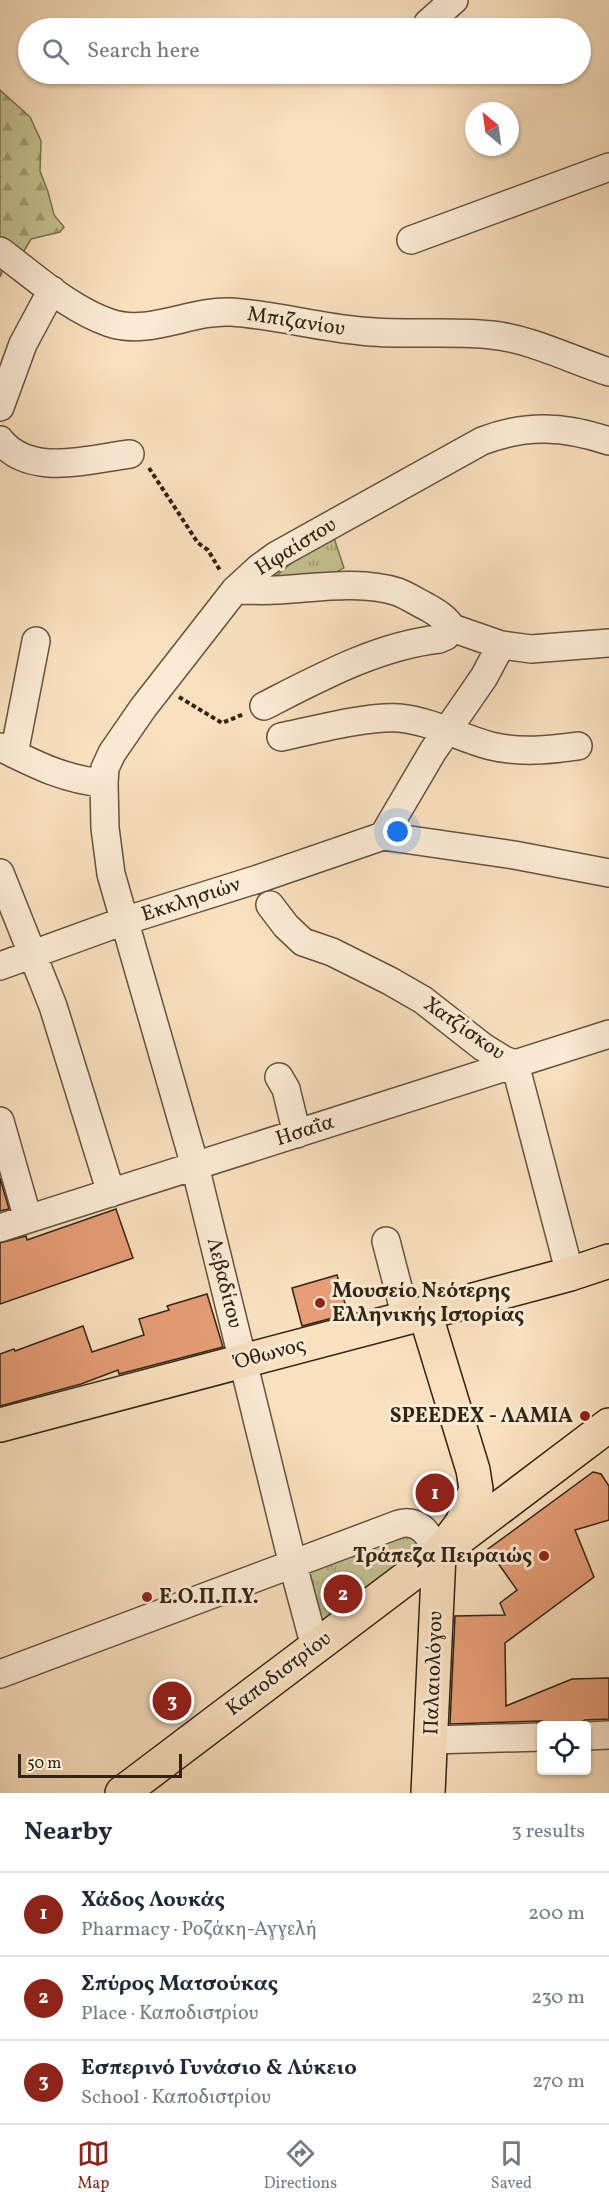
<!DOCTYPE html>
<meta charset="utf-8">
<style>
:root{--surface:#fff;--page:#f2f2f3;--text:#1f2937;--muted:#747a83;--line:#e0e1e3;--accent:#8f2418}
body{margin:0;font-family:Vollkorn,serif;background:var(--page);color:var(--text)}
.controls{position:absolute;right:18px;bottom:18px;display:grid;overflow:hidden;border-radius:6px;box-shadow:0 2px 4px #0004}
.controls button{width:54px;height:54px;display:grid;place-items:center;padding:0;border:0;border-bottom:2px solid var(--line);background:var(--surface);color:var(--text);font:30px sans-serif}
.compass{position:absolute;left:465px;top:102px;width:54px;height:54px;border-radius:50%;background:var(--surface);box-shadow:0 2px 4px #0004;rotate:331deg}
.scale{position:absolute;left:18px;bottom:15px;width:164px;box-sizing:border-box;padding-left:6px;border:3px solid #312414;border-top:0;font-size:16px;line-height:21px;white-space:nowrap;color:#312414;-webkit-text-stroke:4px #fbebd5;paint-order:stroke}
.you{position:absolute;left:398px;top:832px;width:21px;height:21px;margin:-15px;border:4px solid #fff;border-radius:50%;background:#1a73e8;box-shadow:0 0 0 9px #1a73e833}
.badge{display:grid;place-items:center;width:39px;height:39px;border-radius:50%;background:var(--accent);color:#fff;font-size:20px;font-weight:700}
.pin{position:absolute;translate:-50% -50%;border:3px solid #fff;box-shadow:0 2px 6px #0006}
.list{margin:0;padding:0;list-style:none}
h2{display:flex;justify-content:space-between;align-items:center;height:78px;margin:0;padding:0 24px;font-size:26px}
h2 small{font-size:20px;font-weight:400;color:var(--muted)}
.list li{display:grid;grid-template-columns:39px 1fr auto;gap:18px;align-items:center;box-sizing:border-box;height:84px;padding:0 24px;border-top:2px solid var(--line)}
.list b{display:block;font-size:22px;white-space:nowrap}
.list p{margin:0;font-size:20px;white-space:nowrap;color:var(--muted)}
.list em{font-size:20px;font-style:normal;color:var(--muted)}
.icon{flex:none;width:33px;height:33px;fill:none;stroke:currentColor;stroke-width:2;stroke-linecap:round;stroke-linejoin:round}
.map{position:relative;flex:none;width:609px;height:1793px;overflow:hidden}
.search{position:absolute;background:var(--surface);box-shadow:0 2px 4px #0004;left:18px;right:18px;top:18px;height:66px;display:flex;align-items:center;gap:15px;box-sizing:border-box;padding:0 21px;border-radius:33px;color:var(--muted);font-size:22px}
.sheet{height:330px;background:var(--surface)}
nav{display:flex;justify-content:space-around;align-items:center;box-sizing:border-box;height:84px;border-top:2px solid var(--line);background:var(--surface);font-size:16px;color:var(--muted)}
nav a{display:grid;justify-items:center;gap:3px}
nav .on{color:var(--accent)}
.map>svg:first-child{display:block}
</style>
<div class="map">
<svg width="609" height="1793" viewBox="0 0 609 1793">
<defs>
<pattern id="grass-tufts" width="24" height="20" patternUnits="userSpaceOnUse" patternTransform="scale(1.5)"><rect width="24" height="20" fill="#c3c18e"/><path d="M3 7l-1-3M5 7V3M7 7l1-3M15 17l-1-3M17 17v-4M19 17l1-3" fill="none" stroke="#9f9d73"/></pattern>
<pattern id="forest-firs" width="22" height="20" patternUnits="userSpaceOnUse" patternTransform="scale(1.5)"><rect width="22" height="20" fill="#c3c18e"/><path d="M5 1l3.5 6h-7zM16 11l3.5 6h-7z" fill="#9f9d73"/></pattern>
</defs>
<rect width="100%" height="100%" fill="#f9e0be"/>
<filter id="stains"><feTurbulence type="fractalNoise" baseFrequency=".00333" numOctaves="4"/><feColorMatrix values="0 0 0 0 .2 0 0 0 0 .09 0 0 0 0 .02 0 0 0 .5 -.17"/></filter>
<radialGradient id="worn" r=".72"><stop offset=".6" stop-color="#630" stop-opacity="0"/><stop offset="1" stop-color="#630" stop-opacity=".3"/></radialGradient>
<path fill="url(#grass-tufts)" stroke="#7a7251" stroke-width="1.5" d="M334 538 344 568 323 579 262 588 302 554Z
M401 1528 421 1536V1551L322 1624 305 1568Z"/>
<path fill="url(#forest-firs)" stroke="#7a7251" stroke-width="1.5" d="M0 90 30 117 41 141 40 171 48 192 54 215 64 227 60 232 31 239 14 268 3 270 0 277Z"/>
<path fill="#e79e76" stroke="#312414" stroke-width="1.5" d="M0 1178 9 1209 0 1211Z
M116 1209 133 1258 0 1304V1243L26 1236 27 1240Z
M337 1275 348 1314 302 1326 292 1288Z
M207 1294 223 1347 119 1374 118 1370 81 1384 0 1406V1354L14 1349 15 1351 83 1326 92 1352 144 1335 139 1319 169 1310 167 1306Z
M593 1472 601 1474 609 1486V1520L575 1530 594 1577 505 1643 506 1706 572 1679 609 1678V1719L585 1720 575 1725H552L542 1721 450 1724 455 1616 505 1615 500 1603 517 1590 488 1549Z"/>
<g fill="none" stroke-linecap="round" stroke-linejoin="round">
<g stroke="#63533e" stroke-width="30">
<path id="minor" d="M428 23 454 0
M411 240 609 167
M0 251C34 276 69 309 110 323 149 336 191 310 231 312 275 315 317 327 361 331 405 336 449 330 492 335 531 339 572 360 609 372
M0 407 23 344 52 290
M0 440C30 478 90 459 130 454
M235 590C249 590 263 591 277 590 316 588 360 580 398 592 408 596 417 602 427 607 436 612 446 618 452 628L501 645 531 649 609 643
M264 706C319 678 377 646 439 639L446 636 452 628
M281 737C314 730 367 716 399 718 432 721 460 738 491 746 520 753 549 750 578 746
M0 747C34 764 65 780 104 783
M14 754 36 641
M383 836 433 751 484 677 501 645
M0 873 53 1006 111 1193
M270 905 286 926 303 942 332 952 390 981 423 1000 483 1047 504 1060 515 1064 570 1274
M0 966 124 921 258 879 383 836 514 855 609 873
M279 1077 286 1089 297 1134
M0 1121 28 1219
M0 1228 609 1034
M386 1241 406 1318
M315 1647 293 1565 195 1166 111 874 105 828 104 783 105 768 112 753 143 708 235 590 259 568 277 555 482 441C526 424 564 426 609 441
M0 1674 399 1524C421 1518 430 1537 439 1554
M586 1736 609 1735
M431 1740 542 1737"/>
</g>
<g stroke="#312414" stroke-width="36">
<path id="major" d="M425 1313 473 1470 476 1489 470 1504 462 1523 439 1554 428 1793
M0 1425 425 1313 570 1274 609 1261
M122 1793 609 1425"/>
</g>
<path stroke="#312414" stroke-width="4" stroke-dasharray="4.5 3" stroke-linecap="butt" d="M149 468 198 543 208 550 221 572
M179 697 222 723 244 714"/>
<use href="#minor" stroke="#fbebd5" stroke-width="27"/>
<use href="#major" stroke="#f9e0be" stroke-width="33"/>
</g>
<g fill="#8f2418" stroke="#fbebd5" stroke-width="2">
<circle cx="320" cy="1303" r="6"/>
<circle cx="585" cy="1416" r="6"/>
<circle cx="544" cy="1556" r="6"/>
<circle cx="147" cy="1597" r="6"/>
</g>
<g text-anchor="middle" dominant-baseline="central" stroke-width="6" stroke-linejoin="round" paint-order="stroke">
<g font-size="21" fill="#312414" stroke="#fbebd5">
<text transform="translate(296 322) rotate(9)">Μπιζανίου</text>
<text transform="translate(296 547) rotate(-32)">Ηφαίστου</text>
<text transform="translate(191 900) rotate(-18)">Εκκλησιών</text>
<text transform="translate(464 1029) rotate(35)">Χατζίσκου</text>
<text transform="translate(305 1131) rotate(-18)">Ησαΐα</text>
<text transform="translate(224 1283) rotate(76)">Λεβαδίτου</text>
<text transform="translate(270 1354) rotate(-15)">Όθωνος</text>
<text transform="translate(434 1673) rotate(-88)">Παλαιολόγου</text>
<text transform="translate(279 1674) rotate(-37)">Καποδιστρίου</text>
</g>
<g font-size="21" font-weight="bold" fill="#312414" stroke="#fbebd5" text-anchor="start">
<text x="332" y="1291">Μουσείο Νεότερης<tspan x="332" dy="24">Ελληνικής Ιστορίας</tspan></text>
<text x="573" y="1416" text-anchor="end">SPEEDEX - ΛΑΜΙΑ</text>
<text x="532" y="1556" text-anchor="end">Τράπεζα Πειραιώς</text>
<text x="159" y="1597">Ε.Ο.Π.Π.Υ.</text>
</g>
</g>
<rect width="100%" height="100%" filter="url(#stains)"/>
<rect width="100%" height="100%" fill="url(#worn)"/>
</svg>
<div class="controls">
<button><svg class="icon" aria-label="locate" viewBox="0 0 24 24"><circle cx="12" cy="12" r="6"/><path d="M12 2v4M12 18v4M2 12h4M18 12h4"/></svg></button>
</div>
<svg class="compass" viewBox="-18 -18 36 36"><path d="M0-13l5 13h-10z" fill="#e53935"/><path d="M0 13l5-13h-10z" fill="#747a83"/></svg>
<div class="scale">50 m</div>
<div class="you"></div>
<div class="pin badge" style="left:435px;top:1493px">1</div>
<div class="pin badge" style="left:343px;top:1594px">2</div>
<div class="pin badge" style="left:172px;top:1701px">3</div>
<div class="search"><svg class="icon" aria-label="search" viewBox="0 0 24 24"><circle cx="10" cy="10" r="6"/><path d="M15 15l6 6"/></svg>Search here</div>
</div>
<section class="sheet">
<h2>Nearby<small>3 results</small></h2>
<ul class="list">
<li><span class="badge">1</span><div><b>Χάδος Λουκάς</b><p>Pharmacy · Ροζάκη-Αγγελή</p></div><em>200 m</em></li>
<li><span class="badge">2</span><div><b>Σπύρος Ματσούκας</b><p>Place · Καποδιστρίου</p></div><em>230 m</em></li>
<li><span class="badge">3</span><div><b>Εσπερινό Γυνάσιο &amp; Λύκειο</b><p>School · Καποδιστρίου</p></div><em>270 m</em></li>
</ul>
</section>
<nav>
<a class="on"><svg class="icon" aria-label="map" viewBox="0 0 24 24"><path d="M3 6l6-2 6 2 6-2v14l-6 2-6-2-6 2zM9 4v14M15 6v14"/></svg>Map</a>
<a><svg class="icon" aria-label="directions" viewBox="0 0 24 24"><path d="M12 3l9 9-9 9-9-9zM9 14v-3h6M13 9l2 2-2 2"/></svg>Directions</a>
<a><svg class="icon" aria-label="saved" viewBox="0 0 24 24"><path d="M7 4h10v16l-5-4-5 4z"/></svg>Saved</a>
</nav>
